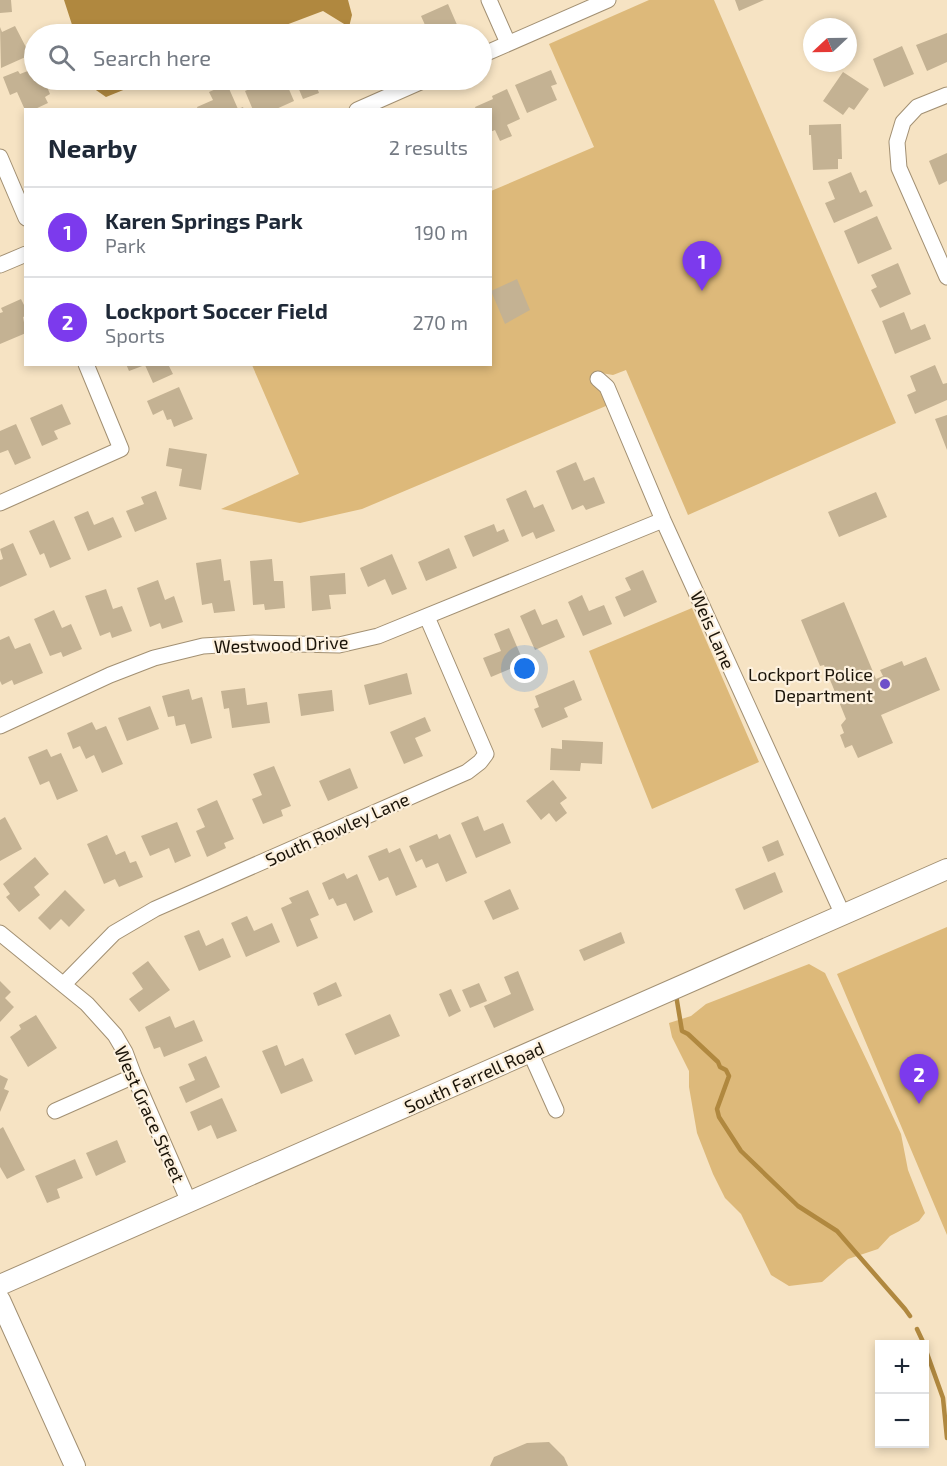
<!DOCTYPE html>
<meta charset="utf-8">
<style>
:root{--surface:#fff;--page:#f2f2f3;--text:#1f2937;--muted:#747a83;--line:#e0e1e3;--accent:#7c3aed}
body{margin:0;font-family:"Exo 2",sans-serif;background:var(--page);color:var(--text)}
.controls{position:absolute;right:18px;bottom:18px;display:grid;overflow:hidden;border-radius:0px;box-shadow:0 3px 9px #0003}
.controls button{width:54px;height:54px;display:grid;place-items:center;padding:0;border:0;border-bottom:2px solid var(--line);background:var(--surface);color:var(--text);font:30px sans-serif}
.compass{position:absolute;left:803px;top:18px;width:54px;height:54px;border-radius:50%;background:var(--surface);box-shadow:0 3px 9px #0003;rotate:248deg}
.you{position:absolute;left:525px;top:669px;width:21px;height:21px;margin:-15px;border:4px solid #fff;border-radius:50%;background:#1a73e8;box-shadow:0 0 0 9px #1a73e833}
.badge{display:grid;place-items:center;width:39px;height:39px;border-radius:50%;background:var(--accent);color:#fff;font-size:20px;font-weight:700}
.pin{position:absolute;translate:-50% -50px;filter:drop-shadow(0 2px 3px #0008)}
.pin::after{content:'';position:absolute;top:32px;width:21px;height:18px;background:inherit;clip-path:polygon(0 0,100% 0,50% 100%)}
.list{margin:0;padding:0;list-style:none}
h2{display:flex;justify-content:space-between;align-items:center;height:78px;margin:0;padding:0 24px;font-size:26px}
h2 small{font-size:20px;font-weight:400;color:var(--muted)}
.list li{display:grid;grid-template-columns:39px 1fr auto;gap:18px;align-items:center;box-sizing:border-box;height:90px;padding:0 24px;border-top:2px solid var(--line)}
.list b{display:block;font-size:22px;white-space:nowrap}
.list p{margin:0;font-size:20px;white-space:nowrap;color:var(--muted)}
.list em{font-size:20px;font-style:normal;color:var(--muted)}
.icon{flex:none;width:33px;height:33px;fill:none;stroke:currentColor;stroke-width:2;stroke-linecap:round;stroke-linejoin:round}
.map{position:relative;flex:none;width:947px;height:1466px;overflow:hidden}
.search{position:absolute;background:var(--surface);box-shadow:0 3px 9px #0003;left:24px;top:24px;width:468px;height:66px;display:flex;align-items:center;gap:15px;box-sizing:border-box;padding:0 21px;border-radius:33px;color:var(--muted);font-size:22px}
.panel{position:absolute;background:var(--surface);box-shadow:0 3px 9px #0003;left:24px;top:108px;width:468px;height:258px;border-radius:0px}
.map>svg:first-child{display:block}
</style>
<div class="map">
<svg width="947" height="1466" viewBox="0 0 947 1466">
<rect width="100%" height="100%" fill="#f6e3c3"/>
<path fill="#ddb97a" d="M649 0H714L896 423 688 515 626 370 613 375 601 373 613 403 362 509 300 523 221 509 299 474 252 365 490 364 491 191 594 147 549 44Z
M692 608 759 762 652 809 589 651Z
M947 927V1235L837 974Z
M809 964 825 973 869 1065 901 1134 908 1170 925 1213 919 1221 890 1236 878 1249 848 1259 822 1282 789 1286 771 1275 741 1214 725 1198 713 1174 697 1133 689 1087V1071L672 1037 669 1023 691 1016 706 1004Z"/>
<path fill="#b0883f" d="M64 0H348L352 15 349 27 323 11 262 34H75Z
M90 80H148L106 97 93 88Z"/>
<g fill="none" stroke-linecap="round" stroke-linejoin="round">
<path stroke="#b0883f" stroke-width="4.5" d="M676 995 682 1031 688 1034 718 1062 720 1067 726 1070 729 1076 717 1109 719 1117 741 1151 798 1206 837 1231 905 1309 910 1316
M917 1329 924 1344
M924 1345 943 1398 947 1438"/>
</g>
<path fill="#c4b293" d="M0 0H11L12 12 0 13Z
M735 0H764L739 11Z
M448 4 461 34H429L421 16Z
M15 26 30 55 1 68 0 27 2 32Z
M947 33V62L927 71 916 45Z
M902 46 914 74 884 87 873 59Z
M33 69 34 80H37L40 85 45 82 50 94 45 97 48 103 33 110H25L17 92 10 95 3 77 18 71 20 74Z
M551 70 557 84 551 86 557 100 527 113 515 85Z
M843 72 869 89 854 110 849 107 843 115 823 101Z
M262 80H285L294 101 274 110H253L245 91 264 83Z
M295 80H328L316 85 319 93 303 99Z
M227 84 238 109 243 107 244 110H198L197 107 213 100 209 92Z
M507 89 520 119 507 125 512 136 500 141 495 130 490 132V110H476L475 107 493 99 492 96Z
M841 124 842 159H838V169L813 170 811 135H809V125Z
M947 153V181L939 185 929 161Z
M851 172 860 193 866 190 873 206 834 223 825 203 835 199 828 182Z
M877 216 892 249 858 264 844 231Z
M898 263 911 294 880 308 871 290 877 287 871 275Z
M517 279 530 310 505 324 491 291Z
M21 299 26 309V316L23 317 26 333 0 344V313L3 312 1 308Z
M904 312 911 330 925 324 931 339 895 354 882 321Z
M126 364H168L173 374 153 383 145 365 129 371Z
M935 365 943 384 947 383V400L915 414 907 395 916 391 910 376Z
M179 387 193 419 174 427 171 419 167 420 163 410 153 415 147 401Z
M62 404 71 424 54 431 58 439 42 446 30 418Z
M947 415V450L935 419Z
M16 424 31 458 15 465 8 450 0 453V431Z
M169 448 207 454 201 490 179 486 182 469 166 466Z
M576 462 584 481 594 477 605 503 586 510 583 505 572 510 556 471Z
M526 490 534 508 543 504 555 531 536 539 533 532 522 537 506 499Z
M156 491 167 519 135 532 126 511 144 504 141 497Z
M876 492 887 517 839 537 828 512Z
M88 511 94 525 113 517 122 537 88 551 74 517Z
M54 520 71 559 50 568 44 553 40 555 29 531Z
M494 524 497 532 504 529 509 541 473 557 464 536Z
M13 543 27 575 0 587V560L3 559 0 549Z
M449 548 457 568 426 581 418 562Z
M392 554 407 589 392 595 385 579 368 587 360 568Z
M221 559 224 581 230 580 235 611 214 613 212 603 202 605 196 563Z
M272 559 274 581H283L285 608 265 610 264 604 253 605 250 561Z
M643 570 657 602 624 617 615 597 631 590 625 578Z
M345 573 346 594 329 595 331 609 312 611 310 576Z
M158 580 165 600 174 596 183 622 162 629 160 623 150 627 137 588Z
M106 589 113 609 122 606 132 631 112 638 110 632 100 636 85 596Z
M582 595 589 611 604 605 612 624 583 636 568 602Z
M844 602 876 679 883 676 880 670 902 661 904 666 926 657 940 690 881 715 893 743 858 758 852 745 845 748 840 735 844 733 841 725 846 719 824 665 820 666 801 620Z
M535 609 542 625 557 619 565 637 535 650 520 616Z
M54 610 62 628 71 624 82 649 63 657 61 652 50 656 34 619Z
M509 628 524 663 491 677 483 658 501 651 494 634Z
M9 636 15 649 30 643 43 673 14 685 12 680 2 685 0 681V640Z
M407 673 412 694 369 705 364 685Z
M574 680 582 700 564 708 568 717 542 728 534 709 539 707 535 696Z
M245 688 247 705 267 702 270 723 232 728 229 708 224 709 221 691Z
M189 689 192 700 202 697 212 738 191 744 185 724 176 726 174 716 168 717 162 696Z
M332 690 334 711 301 716 298 694Z
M150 706 159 729 127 741 118 718Z
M425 717 431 731 415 738 423 756 404 764 390 732Z
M92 722 96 730 106 726 123 764 102 773 94 755 86 759 80 746 73 749 67 733Z
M562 740 603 742 602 764 581 763 580 771 550 770 551 748 562 749Z
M47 749 51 757 61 753 78 791 57 800 49 781 40 785 28 757Z
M274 766 291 806 281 810 283 816 263 824 252 799 262 795 253 774Z
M350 768 358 788 328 801 319 781Z
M553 780 567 798 560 803 567 813 556 822 549 813 541 820 526 801Z
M217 800 234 839 224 843 226 848 207 857 196 831 205 827 197 809Z
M478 816 484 831 503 823 511 843 476 858 461 823Z
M5 817 22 849 0 861V820Z
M177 822 191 856 175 863 169 848 150 856 141 836Z
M437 834 439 839 450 834 467 873 446 882 438 863 426 868 422 859 416 862 409 846Z
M107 835 116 855 125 851 130 863 136 861 143 877 119 887 115 879 104 884 87 844Z
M778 840 784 855 768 862 762 847Z
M387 848 389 853 400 848 417 887 396 896 388 877 379 881 368 856Z
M35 857 49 874 34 887 40 895 19 912 6 897 10 894 3 884Z
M775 872 783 892 744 910 735 889Z
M344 873 347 879 357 874 373 912 354 921 346 903 337 906 333 898 329 900 322 883Z
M510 889 519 909 493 920 484 901Z
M65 890 85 910 69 927 61 919 50 930 38 918Z
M308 890 319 915 310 919 318 938 297 947 281 908 292 903 289 898Z
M247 916 254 931 272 923 280 942 246 957 231 923Z
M199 930 206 946 223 938 231 957 199 971 184 936Z
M621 932 625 943 584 961 579 950Z
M148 961 170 990 139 1012 129 999 143 989 132 973Z
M518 971 534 1010 494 1028 484 1006 511 994 504 977Z
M0 981 11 992 5 998 14 1007 0 1022Z
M336 982 342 996 318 1006 313 993Z
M479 983 487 1001 470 1008 462 990Z
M451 989 461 1011 449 1017 439 994Z
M390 1014 400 1036 355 1055 345 1034Z
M36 1015 57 1048 28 1067 10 1037 21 1029 19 1025Z
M170 1016 175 1028 194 1020 203 1041 164 1057 160 1047 154 1049 145 1027Z
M277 1045 285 1066 303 1058 313 1081 281 1094 262 1051Z
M206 1056 220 1087 186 1103 179 1087 195 1080 188 1064Z
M0 1075 8 1079 4 1089 9 1091 0 1112Z
M222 1098 237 1131 217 1139 211 1125 198 1131 190 1112Z
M3 1127 25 1170 7 1179 0 1167V1129Z
M117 1140 126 1162 96 1176 86 1153Z
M75 1159 83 1178 57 1189 60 1198 47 1203 35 1176Z
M549 1442 564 1457 568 1466H490L494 1457 527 1443Z"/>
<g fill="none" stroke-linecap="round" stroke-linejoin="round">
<g stroke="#a29073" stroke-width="17">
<path id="minor" d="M489 0 508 43
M482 55 608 0
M947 95 917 107 903 122 897 142 899 168 947 277
M357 110 425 80
M0 157 26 218
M0 265 26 254
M598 379 607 387 663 520 843 915
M0 503 121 449 86 364
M0 726 110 675 154 658 203 646 254 643 339 645 378 636 663 520
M0 933 87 1004 115 1035 125 1052 134 1076 189 1202
M64 984 114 933 155 909 467 772 480 762 486 754 427 617
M530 1052 556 1110
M55 1111 134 1076"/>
</g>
<g stroke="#a29073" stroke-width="22">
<path id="tertiary" d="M0 1285 947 869
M0 1300 75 1466"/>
</g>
<use href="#minor" stroke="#fff" stroke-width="15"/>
<use href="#tertiary" stroke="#fff" stroke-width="20"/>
</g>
<circle fill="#6e50c9" stroke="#fdf1de" stroke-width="2" cx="885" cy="684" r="6"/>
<g text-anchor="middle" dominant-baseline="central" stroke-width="4.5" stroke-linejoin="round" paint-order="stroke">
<g font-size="18" fill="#1b1409" stroke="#fdf1de">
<text transform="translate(713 630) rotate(66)">Weis Lane</text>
<text transform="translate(281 644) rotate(-2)">Westwood Drive</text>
<text transform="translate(337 829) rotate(-24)">South Rowley Lane</text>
<text transform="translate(474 1077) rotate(-24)">South Farrell Road</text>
<text transform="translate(150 1114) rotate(66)">West Grace Street</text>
</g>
<g font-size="18" fill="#1b1409" stroke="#fdf1de" text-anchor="end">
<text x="873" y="674">Lockport Police<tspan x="873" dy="21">Department</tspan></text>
</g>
</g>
</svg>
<div class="controls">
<button>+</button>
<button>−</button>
</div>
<svg class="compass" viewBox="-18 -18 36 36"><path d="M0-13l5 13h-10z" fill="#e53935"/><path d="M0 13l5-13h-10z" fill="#747a83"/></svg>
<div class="you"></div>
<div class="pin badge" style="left:702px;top:291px">1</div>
<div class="pin badge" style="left:919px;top:1104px">2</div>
<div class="search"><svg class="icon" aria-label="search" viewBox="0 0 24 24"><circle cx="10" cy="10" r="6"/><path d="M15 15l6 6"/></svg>Search here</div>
<section class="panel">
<h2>Nearby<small>2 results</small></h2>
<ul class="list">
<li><span class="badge">1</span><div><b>Karen Springs Park</b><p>Park</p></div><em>190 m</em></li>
<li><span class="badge">2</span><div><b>Lockport Soccer Field</b><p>Sports</p></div><em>270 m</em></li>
</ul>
</section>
</div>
